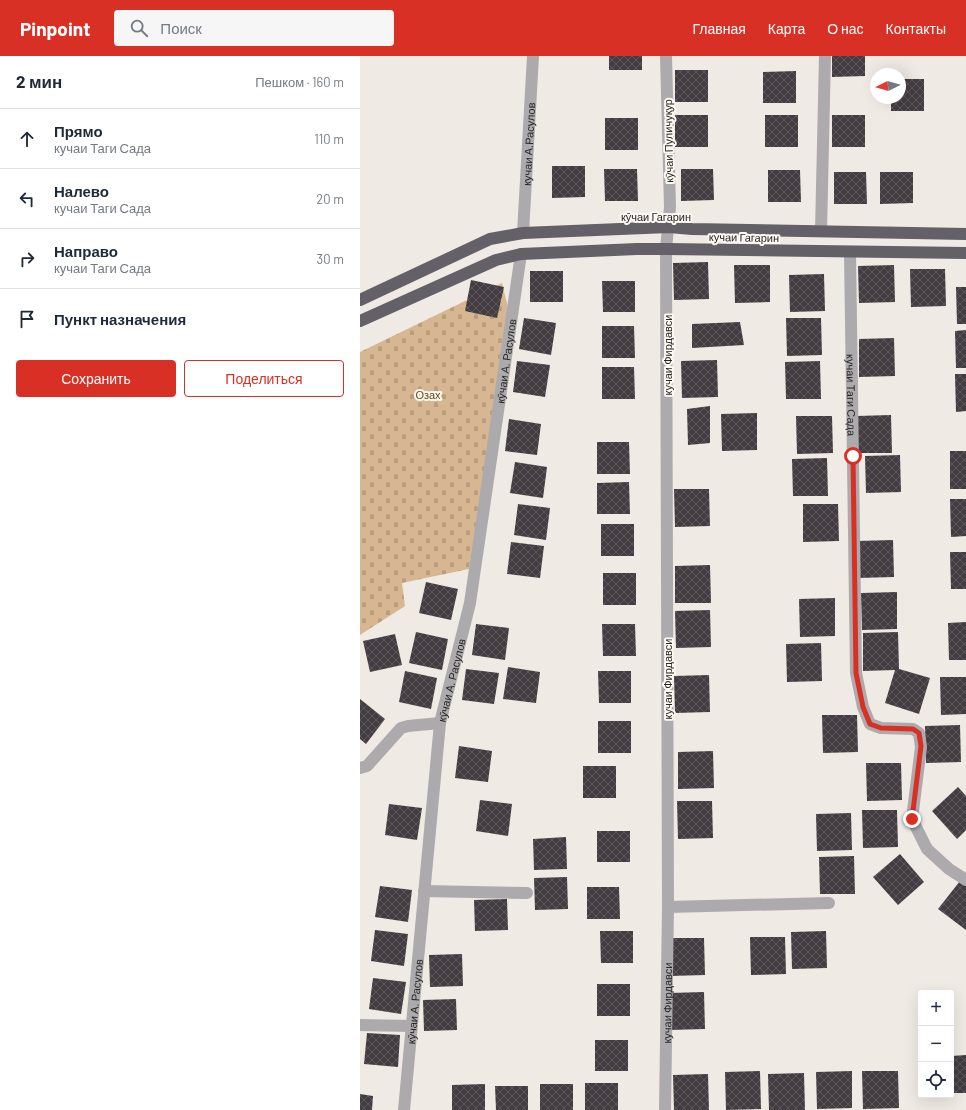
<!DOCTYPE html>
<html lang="ru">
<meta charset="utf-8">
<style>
:root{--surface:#fff;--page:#f6f6f7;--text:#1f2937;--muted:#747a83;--line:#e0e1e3;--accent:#d93025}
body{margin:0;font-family:Barlow,sans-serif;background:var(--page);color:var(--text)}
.controls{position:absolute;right:12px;bottom:12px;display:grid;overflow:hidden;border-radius:4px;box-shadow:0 4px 16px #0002}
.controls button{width:36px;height:36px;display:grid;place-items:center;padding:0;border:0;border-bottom:1px solid var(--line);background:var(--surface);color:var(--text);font:20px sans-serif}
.compass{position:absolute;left:510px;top:12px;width:36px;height:36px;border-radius:50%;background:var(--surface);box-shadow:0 4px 16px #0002;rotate:264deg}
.stop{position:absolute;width:12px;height:12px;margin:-9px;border:3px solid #d93025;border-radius:50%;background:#fff}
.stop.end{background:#d93025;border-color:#fff;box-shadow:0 1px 4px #0008}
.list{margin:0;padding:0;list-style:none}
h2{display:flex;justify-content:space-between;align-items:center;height:52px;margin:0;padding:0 16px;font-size:17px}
h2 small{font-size:13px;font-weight:400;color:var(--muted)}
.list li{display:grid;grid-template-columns:26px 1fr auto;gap:12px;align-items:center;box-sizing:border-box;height:60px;padding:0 16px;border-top:1px solid var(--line)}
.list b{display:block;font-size:15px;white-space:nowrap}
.list p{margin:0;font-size:13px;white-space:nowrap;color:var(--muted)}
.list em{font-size:13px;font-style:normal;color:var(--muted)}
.actions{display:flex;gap:8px;padding:12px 16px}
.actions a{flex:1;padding:9px 0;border:1px solid var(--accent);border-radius:4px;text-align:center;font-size:14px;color:var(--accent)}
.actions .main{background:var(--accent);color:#fff}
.icon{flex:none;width:22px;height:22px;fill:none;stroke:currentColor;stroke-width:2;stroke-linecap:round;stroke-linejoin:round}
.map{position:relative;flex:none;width:606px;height:1054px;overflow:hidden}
header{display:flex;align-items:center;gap:24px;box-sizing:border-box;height:56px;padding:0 20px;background:var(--accent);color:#fff}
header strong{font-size:19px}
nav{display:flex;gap:22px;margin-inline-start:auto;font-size:14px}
.search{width:280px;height:36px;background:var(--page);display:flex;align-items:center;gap:10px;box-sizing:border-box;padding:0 14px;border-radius:4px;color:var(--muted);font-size:15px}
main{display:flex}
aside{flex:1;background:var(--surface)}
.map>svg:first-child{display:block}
</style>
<header>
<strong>Pinpoint</strong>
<div class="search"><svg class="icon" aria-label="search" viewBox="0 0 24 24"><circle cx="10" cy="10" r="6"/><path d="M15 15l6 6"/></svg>Поиск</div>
<nav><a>Главная</a><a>Карта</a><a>О нас</a><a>Контакты</a></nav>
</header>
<main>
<aside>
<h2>2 мин<small>Пешком · 160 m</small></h2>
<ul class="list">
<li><svg class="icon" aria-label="ahead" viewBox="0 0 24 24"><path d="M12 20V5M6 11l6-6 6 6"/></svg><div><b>Прямо</b><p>кучаи Таги Сада</p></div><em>110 m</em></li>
<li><svg class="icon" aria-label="left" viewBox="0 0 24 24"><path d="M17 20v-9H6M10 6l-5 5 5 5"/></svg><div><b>Налево</b><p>кучаи Таги Сада</p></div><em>20 m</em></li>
<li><svg class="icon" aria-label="right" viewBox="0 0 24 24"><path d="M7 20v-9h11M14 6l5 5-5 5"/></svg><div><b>Направо</b><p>кучаи Таги Сада</p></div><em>30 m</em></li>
<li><svg class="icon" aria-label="arrive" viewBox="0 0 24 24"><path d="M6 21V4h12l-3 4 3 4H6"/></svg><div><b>Пункт назначения</b></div></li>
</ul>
<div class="actions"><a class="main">Сохранить</a><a>Поделиться</a></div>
</aside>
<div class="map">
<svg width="606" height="1054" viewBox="0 0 606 1054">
<defs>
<pattern id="cemetery-stones" width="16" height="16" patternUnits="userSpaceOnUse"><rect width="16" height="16" fill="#d7b791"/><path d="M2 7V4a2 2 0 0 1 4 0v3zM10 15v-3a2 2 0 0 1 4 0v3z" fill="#b99d7d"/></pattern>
<pattern id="building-cross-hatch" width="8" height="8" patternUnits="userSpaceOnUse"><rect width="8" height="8" fill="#433d42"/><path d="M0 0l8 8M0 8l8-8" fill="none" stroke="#5c575b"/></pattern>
</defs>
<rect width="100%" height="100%" fill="#f0eae4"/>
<path fill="url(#cemetery-stones)" d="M142 227 149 256 109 513 42 527 45 550 0 579V296Z"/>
<path fill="url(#building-cross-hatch)" d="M249 0H282V14H249Z
M472 0H505V20L472 21Z
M315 14H348V46H315Z
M436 15V47H403V16Z
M540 23H564V55H531V42H540Z
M315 59H348V91H315Z
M405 59H438V91H405Z
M472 59H505V91H472Z
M245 62H278V94H245Z
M192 110H225V141L192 142Z
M244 113H277L278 145H245Z
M321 113H353L354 144 321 145Z
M408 114H440L441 146H408Z
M474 116H506L507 148H474Z
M520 116H553V147L520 148Z
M348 206 349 243 314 244 313 207Z
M374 209H410V246L375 247Z
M534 209 535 246 499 247 498 210Z
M550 213H585L586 250 551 251Z
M170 215H203V246H170Z
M464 218 465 255 430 256 429 219Z
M111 224 144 231 137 262 105 255Z
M242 225H275V256H243Z
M596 231H606V268H597Z
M164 262 196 267 191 299 159 293Z
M426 262H461L462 299 427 300Z
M380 266 384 289 332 292V268Z
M242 270H274L275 302H242Z
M606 274V312H596L595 275Z
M534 282 535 320 499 321V283Z
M357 304 358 341 322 342 321 305Z
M157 305 190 309 185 341 153 336Z
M460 305 461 343H426L425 306Z
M242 311H274L275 343H242Z
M595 318H606V355L596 356Z
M350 350V387L328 389 327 353Z
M397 357V394L362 395 361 358Z
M531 359 532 397H497L496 360Z
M436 360H472L473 397 437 398Z
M149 363 181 368 177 399 145 395Z
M237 386H269L270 418H237Z
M590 395H606V433H590Z
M540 399 541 436 506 437 505 400Z
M467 402 468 440H433L432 403Z
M155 406 187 411 183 442 150 437Z
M269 426 270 458H237V427Z
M314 433H349L350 470 315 471Z
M590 443H606V480L591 481Z
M158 448 190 452 186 484 154 479Z
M443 448H478L479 485 443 486Z
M241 468H274V500H241Z
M533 484 534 521 498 522 497 485Z
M151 486 184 490 180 522 147 518Z
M590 496H606V533H591Z
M350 509 351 547H315V510Z
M243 517H276V549H243Z
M66 526 98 533 91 564 59 557Z
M537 536V573L502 574 501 537Z
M475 542V580L440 581 439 543Z
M350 554 351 591 316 592 315 555Z
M606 566V604H589L588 567Z
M116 568 149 572 145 604 112 599Z
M242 568H275L276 600H243Z
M56 576 88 583 82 614 49 607Z
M538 576 539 613 570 622 559 658 525 647 535 614 503 615V577Z
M35 578 42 609 10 616 3 585Z
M461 587 462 625 427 626 426 588Z
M148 611 180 616 176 647 143 643Z
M106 613 139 617 134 648 102 644Z
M45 615 77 622 71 653 39 646Z
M238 615H271V647H239Z
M349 619 350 656 315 657 314 620Z
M580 621H606V658L581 659Z
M0 643 25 663 6 688 0 683Z
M462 659H497L498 696 463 697Z
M238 665H271V697H238Z
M600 669 601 706 566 707 565 670Z
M99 690 132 695 128 726 95 722Z
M353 695 354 732 318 733V696Z
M506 707H541L542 744 507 745Z
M223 710H256V742H223Z
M598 731 606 740V774L597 783 572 755Z
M120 744 152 748 148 780 116 775Z
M317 745H352L353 782 318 783Z
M29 748 62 752 57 784 25 779Z
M502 754H537L538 791 503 792Z
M491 757 492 794 457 795 456 758Z
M237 775H270V806H237Z
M206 781 207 813 174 814 173 783Z
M540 798 564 826 538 849 513 821Z
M494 800 495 838H460L459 801Z
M207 821 208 853 175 854 174 822Z
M600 825 606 830V874L578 853Z
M20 830 52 834 48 866 15 861Z
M227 831H259L260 863H227Z
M147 843 148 874 115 875 114 844Z
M15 874 48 878 44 910 11 905Z
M240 875H273V907H241Z
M466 875 467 912 432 913 431 876Z
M390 881H425L426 918 391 919Z
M309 882H344L345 919 310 920Z
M102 898 103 930 70 931 69 899Z
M13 922 46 926 41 958 9 953Z
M237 928H270V960H237Z
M344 936 345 973 310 974 309 937Z
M96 943 97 974 64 975 63 944Z
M7 977 40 979 38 1011 4 1008Z
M235 984H268V1015H235Z
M606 999V1037H591V1000Z
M400 1015 401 1053 366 1054 365 1016Z
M492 1015V1052L457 1053 456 1016Z
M502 1015H538L539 1052 503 1053Z
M444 1017 445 1054H409L408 1018Z
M348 1018 349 1054H314L313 1019Z
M225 1027H258V1054H225Z
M125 1028V1054H92V1029Z
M180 1028H213V1054H180Z
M135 1030H168V1054H136Z
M0 1038 13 1040 12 1054H0Z"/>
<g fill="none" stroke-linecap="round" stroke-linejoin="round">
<g stroke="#acaaad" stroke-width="12">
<path d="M461 175 465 0"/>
<path id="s1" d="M163 177 173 0"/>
<path id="s2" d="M490 196 496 617 503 651 510 668 521 672 553 673 559 677 561 691 552 763 567 793 589 813 606 824"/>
<path d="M0 712 7 710 41 672 48 670 80 667"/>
<path d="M64 835 167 837"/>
<path d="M308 851 469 847"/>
<path d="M0 969 51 970"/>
<path id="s3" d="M44 1054 80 667 110 547 161 198"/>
<path id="s4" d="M305 1054 308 851 306 193 310 151 306 0"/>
</g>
<path stroke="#636067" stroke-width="12" d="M0 244 130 183 163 177 309 171 332 173 606 178
M0 265 136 204 161 198 277 193H306L606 197"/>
</g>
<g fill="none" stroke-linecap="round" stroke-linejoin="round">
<path stroke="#d93025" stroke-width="5" d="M493 400 496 617 503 651 510 668 521 672 553 673 559 677 561 690 552 763"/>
</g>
<g text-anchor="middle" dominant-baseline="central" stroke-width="4" stroke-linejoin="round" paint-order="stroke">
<g font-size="11" fill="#282624" stroke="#fdf8f1">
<text transform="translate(308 85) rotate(-91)">кӯчаи Пуличуқур</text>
<text stroke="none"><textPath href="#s1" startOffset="89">кучаи А.Расулов</textPath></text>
<text x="296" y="160">кӯчаи Гагарин</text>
<text transform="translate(384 181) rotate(1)">кучаи Гагарин</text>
<text transform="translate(307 299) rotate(-90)">кучаи Фирдавси</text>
<text stroke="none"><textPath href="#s3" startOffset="757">кӯчаи А. Расулов</textPath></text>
<text stroke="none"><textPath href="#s2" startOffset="143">кучаи Таги Сада</textPath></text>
<text transform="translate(307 623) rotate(-90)">кучаи Фирдавси</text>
<text stroke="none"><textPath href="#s3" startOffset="433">кӯчаи А. Расулов</textPath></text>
<text stroke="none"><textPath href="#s3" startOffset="109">кӯчаи А. Расулов</textPath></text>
<text stroke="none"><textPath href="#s4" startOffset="107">кучаи Фирдавси</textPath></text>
</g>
<g font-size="11" fill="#684716" stroke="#fdf8f1">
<text x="68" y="338">Озах</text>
</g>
</g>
</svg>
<div class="controls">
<button>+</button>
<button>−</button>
<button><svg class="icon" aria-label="locate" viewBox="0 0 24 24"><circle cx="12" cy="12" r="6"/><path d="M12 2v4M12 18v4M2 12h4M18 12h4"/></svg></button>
</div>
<svg class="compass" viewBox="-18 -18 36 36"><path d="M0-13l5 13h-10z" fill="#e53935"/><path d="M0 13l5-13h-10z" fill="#747a83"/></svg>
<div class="stop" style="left:493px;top:400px"></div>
<div class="stop end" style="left:552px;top:763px"></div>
</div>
</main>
